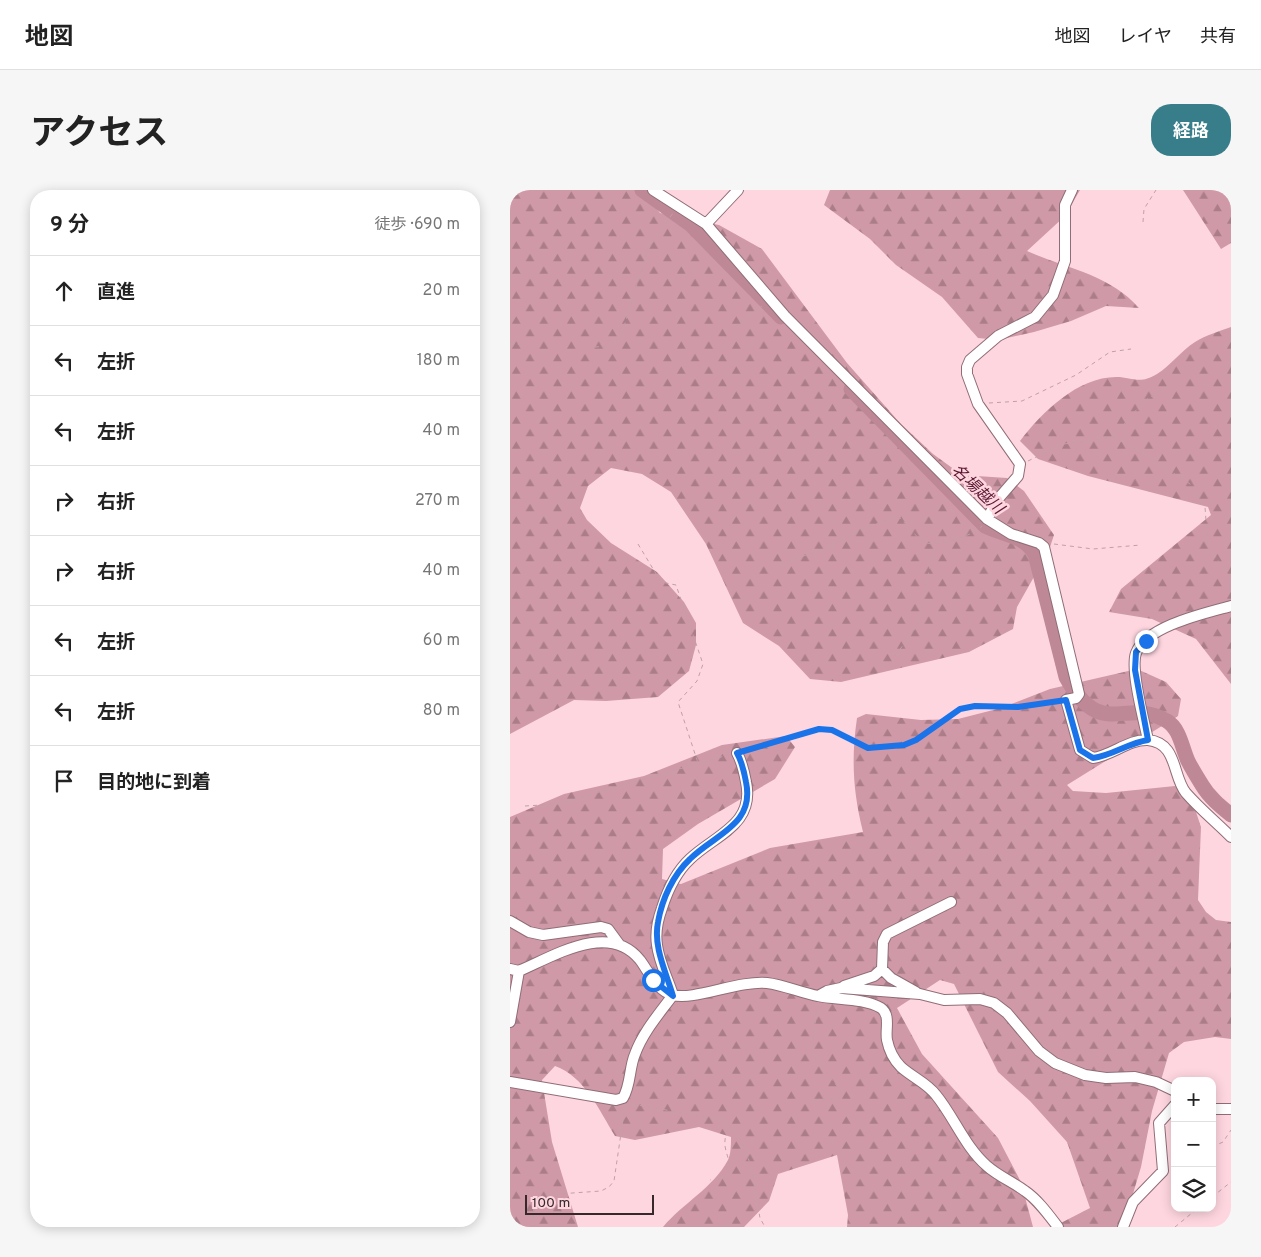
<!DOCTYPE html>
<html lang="ja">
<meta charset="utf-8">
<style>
:root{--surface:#fff;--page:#f6f6f6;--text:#222;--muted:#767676;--line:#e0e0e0;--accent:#387e8a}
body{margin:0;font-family:Overpass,"Noto Sans JP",sans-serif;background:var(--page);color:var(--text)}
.controls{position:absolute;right:15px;bottom:15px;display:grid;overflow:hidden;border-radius:10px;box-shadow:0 2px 12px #0003}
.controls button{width:45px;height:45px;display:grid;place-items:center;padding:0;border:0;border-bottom:1px solid var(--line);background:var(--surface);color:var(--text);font:25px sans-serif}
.scale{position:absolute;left:15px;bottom:12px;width:129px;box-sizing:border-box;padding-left:5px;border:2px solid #36282b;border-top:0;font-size:14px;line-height:18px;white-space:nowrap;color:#36282b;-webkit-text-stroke:4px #fed6e0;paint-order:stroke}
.stop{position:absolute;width:15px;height:15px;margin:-11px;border:4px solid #1a73e8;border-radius:50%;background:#fff}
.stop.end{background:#1a73e8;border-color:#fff;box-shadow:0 1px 5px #0008}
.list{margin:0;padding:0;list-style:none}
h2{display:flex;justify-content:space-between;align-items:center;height:65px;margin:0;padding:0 20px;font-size:21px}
h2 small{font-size:16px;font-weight:400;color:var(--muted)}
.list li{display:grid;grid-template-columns:32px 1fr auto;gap:15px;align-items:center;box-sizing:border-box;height:70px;padding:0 20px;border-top:1px solid var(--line)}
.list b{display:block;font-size:19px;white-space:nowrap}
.list em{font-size:16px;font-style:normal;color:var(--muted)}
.icon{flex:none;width:28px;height:28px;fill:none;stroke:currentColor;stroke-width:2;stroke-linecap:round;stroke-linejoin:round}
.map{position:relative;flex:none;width:721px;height:1037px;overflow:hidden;border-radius:20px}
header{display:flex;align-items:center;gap:30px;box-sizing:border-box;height:70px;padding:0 25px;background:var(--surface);border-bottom:1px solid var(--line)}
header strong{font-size:24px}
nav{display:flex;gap:28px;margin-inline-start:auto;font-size:18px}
.intro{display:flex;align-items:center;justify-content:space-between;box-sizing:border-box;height:120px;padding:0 30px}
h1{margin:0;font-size:35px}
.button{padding:12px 22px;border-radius:20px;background:var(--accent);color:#fff;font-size:18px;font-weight:700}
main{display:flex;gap:30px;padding:0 30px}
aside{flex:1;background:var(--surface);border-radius:20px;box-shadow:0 2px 12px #0003}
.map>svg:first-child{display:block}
</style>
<header>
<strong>地図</strong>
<nav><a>地図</a><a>レイヤ</a><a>共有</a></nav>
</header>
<div class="intro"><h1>アクセス</h1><a class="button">経路</a></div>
<main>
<aside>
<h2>9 分<small>徒歩 · 690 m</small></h2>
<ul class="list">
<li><svg class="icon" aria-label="ahead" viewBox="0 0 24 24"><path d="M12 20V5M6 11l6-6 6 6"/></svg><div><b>直進</b></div><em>20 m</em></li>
<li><svg class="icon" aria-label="left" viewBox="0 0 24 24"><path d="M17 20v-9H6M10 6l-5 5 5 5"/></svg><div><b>左折</b></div><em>180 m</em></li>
<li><svg class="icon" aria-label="left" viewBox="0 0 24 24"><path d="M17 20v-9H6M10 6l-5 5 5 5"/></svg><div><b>左折</b></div><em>40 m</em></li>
<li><svg class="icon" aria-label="right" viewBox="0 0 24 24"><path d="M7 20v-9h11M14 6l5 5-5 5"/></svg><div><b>右折</b></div><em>270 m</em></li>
<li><svg class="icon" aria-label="right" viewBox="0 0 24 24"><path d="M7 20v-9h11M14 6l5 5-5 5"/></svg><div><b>右折</b></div><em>40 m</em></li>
<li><svg class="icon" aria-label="left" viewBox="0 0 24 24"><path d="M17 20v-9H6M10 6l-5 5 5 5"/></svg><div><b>左折</b></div><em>60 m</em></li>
<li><svg class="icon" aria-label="left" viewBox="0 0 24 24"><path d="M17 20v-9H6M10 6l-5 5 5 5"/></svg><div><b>左折</b></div><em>80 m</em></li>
<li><svg class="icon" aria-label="arrive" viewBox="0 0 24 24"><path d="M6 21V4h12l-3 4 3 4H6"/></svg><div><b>目的地に到着</b></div></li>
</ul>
</aside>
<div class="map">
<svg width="721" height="1037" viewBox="0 0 721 1037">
<defs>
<pattern id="forest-firs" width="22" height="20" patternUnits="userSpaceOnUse" patternTransform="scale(1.25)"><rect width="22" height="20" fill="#d099a8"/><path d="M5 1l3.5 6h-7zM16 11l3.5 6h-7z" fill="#aa7d89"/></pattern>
</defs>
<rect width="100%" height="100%" fill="#fed6e0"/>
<path fill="url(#forest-firs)" d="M0 0H131L150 23 209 35 252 59 337 173 390 233 423 264 452 285 497 288 514 301 544 345 539 360 507 417 503 439 459 462 331 492 300 489 269 456 233 433 196 354 161 302 132 284 101 278 78 296 70 318 77 330 101 353 147 382 174 412 186 433V455L179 481 148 507 96 511 64 510 0 544Z
M320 0H570L555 26 517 61C557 79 599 84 629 118L596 116 561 131 524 142 488 150 468 148 432 107 386 75 360 49 314 15Z
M673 0H721V53L711 59Z
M721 137V494L686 449 642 429 599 422 611 399 701 325 698 317 578 286 528 269 510 251C532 222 568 187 606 187 623 187 629 195 647 184 661 175 671 161 685 152 696 145 710 141 721 137Z
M627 479 656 492 671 509 668 526 557 595 563 601 596 603 665 596 682 610 691 637 688 710 696 722 706 730 721 732V849L705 847 674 852 659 863 642 921 631 977 613 1037H543L580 1018 557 952 520 911 488 882 444 794 430 790 387 818 412 864 488 948 511 992 523 1037H337L338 1025 327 965 268 984 259 1011 234 1037H153C173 1013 203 998 218 970 221 964 221 954 221 947L189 937 125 950 105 946C89 920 75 887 45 876L32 890 42 952 68 1037H0V627L54 604 134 586 212 555 276 546 285 557 265 589 188 634 153 659 152 689 171 694 260 658 353 642C343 602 341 569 347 528L356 524 411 530 448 529 491 518 540 499Z"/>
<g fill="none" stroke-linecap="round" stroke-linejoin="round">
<path stroke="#be8897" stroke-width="15" d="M132 0 181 35 271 127
M341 199 475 336C493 345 514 345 525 364L556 487C592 552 614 506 657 531 670 539 672 558 678 571 682 579 687 587 692 595 699 607 710 616 721 625"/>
<g stroke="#906d77" stroke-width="12">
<path id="minor" d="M143 0 196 34 275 126 477 329 501 344 529 353 534 357 569 504 566 508 556 510 570 560 583 568C601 566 619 549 638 550 668 553 662 586 676 603 690 619 706 632 721 647
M196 34 228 0
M477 329 488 309 508 286 510 274 468 214 457 184V177L460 170 488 146 525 127 543 105 555 71V15L562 0
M638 550C634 531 620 479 626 463 636 436 696 423 721 416
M0 731 19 742 33 745 91 737 98 739 109 754
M0 779 9 781C44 766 99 731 130 770 139 782 147 801 163 805 183 811 230 790 257 793 274 795 291 803 308 806 327 810 354 808 371 818 381 825 375 840 377 850 379 860 384 870 391 877 402 887 417 893 426 905 444 927 455 957 477 976 488 986 503 992 515 1001 528 1010 538 1024 548 1037
M372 779 381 788 406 802
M334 796 364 786 372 779 373 752 377 744 441 712
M163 805C158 789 149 772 147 755 145 742 148 729 152 718 158 699 166 682 180 669 205 645 245 635 236 592 234 581 232 572 227 563
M308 806 317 801 331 798 410 804 434 810 470 809 484 813 497 823 529 861 545 873 575 885 596 888 625 887 646 892 665 901
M0 832 9 781
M0 892 106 910 113 908C121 895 119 878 125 864 133 842 149 824 163 805
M702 919H721
M613 1037 623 1012 653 981 649 933 665 915"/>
</g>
<path stroke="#c0a0a8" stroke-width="1" stroke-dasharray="4 4" stroke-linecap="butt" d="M633 32 634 19 646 0
M225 137 252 116
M0 152 11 155
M85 157 101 156 112 143 138 59 163 23
M479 213 512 211 566 185 600 162 621 159
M603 247 634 211 658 196
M518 271 554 254 603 247 633 263 680 294 695 317 698 357 718 384 720 407
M128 354 151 392 166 395 193 474 187 491 168 512 188 573
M544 354 583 359 631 355
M270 374 317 358 353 339 388 326C396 333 407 350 417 353 429 357 464 345 472 336
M385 466 408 435 424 356
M237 560 309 539 322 540 358 558 394 555 406 551 451 519 465 516 508 517 546 512
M15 616 48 614 218 565
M304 910 330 908 333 904 302 863 307 816
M122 914 213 930 217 935C217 942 214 950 215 956 217 969 224 976 215 988L200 990
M218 935C241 950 245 1002 250 1028L255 1037
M702 957 713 952 721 940
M702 1007 721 992
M23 1037 24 1012 34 1005 91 1001 99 997 104 991 115 916
M665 1037 688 1018"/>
<use href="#minor" stroke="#fff" stroke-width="10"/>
</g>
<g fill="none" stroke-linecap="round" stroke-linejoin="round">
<path stroke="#1a73e8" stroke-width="6" d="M143 790 163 806C156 782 143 757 148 732 152 709 163 685 180 669 205 644 245 635 236 592 234 581 232 572 227 563L309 539 322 540 358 558 394 555 406 550 450 519 465 516 508 517 556 510 570 560 583 568C602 566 618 553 638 550L625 480 626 462 636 451"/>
</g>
<g text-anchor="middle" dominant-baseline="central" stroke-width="5" stroke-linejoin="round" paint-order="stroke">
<g font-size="16" font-style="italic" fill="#5b1932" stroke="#fed6e0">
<text transform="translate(467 300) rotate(43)">名場越川</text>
</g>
</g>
</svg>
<div class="controls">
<button>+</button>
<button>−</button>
<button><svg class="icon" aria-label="layers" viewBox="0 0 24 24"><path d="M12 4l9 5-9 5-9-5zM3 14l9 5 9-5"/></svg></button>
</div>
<div class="scale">100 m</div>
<div class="stop" style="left:143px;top:790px"></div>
<div class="stop end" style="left:636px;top:451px"></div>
</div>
</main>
